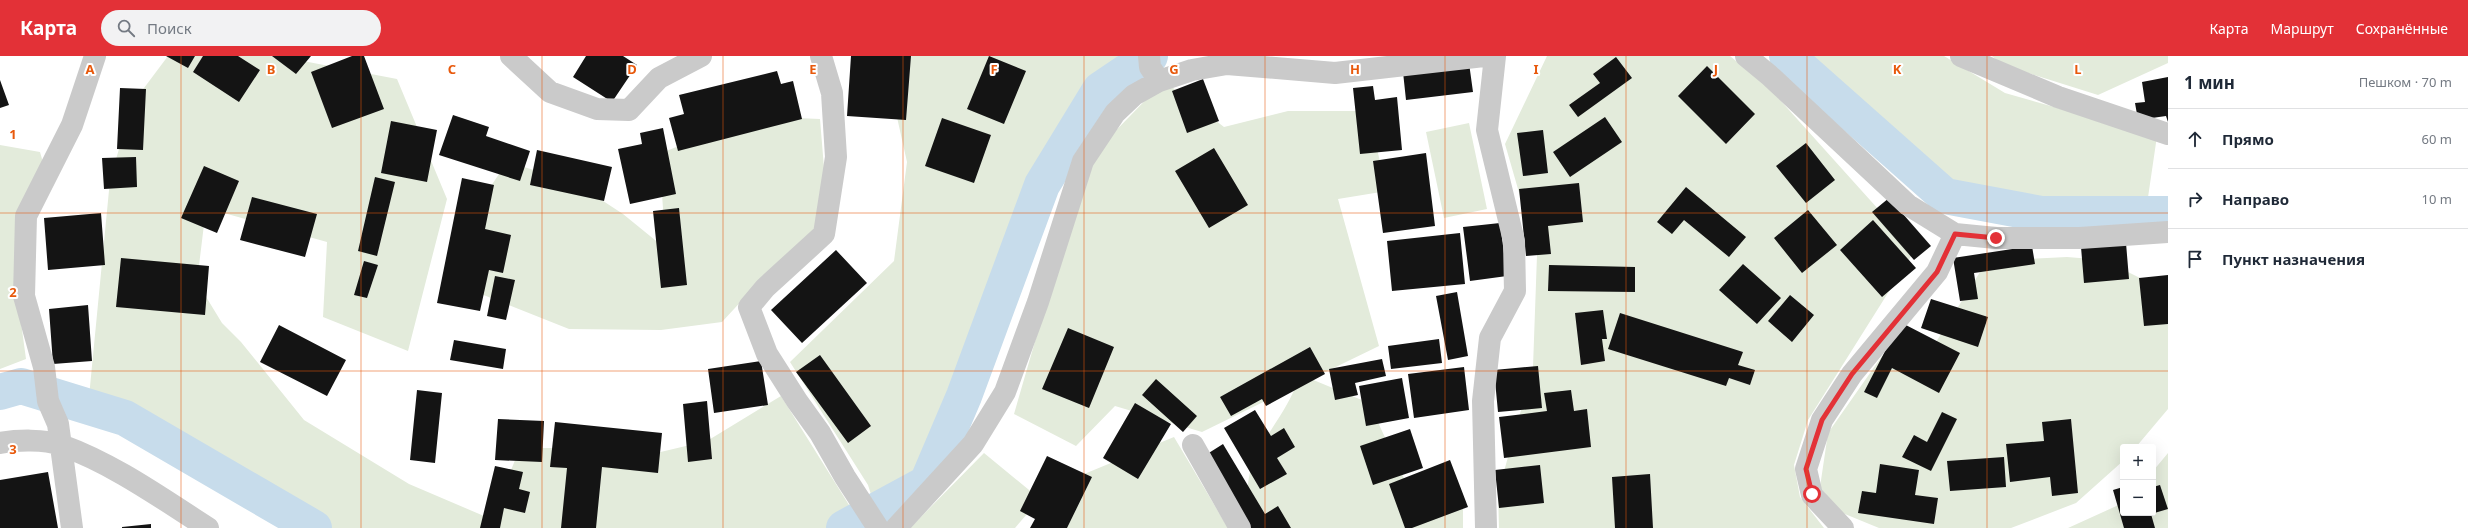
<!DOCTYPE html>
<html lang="ru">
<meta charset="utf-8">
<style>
:root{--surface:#fff;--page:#f2f2f3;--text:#1f2937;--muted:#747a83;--line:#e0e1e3;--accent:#e33137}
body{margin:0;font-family:"Noto Sans",sans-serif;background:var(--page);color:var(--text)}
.controls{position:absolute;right:12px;bottom:12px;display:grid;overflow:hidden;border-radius:4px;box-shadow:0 4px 16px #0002}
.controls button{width:36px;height:36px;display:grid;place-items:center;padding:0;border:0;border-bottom:1px solid var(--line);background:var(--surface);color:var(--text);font:20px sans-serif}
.stop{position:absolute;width:12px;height:12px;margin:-9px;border:3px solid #e33137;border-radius:50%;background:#fff}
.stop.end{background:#e33137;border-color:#fff;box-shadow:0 1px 4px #0008}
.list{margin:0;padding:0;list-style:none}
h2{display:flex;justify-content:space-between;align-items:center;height:52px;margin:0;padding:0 16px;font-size:17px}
h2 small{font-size:13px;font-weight:400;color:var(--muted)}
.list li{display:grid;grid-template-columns:26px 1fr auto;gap:12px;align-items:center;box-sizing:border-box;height:60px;padding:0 16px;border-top:1px solid var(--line)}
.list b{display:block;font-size:15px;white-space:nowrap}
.list em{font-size:13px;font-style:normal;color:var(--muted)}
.icon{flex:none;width:22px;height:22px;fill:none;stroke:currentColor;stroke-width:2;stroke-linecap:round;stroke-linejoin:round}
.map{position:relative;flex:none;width:2168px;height:472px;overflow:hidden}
header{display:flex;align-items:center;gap:24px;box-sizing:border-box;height:56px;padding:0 20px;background:var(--accent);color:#fff}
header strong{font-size:19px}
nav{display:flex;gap:22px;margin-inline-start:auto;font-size:14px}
.search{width:280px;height:36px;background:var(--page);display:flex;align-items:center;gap:10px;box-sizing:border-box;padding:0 14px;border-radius:22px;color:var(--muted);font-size:15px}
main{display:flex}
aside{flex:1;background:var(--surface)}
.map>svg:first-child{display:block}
</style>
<header>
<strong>Карта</strong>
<div class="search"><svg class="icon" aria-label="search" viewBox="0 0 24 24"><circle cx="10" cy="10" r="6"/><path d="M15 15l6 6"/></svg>Поиск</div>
<nav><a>Карта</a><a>Маршрут</a><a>Сохранённые</a></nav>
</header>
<main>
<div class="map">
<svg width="2168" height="472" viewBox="0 0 2168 472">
<rect width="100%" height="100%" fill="#fff"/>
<path fill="#e3ebdb" d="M168 0H277L397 23 447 143 408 295 323 261 327 186 206 152 197 226 222 267 241 286 304 364 409 428 491 463 520 392H584L631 403 707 385 781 340 854 457 829 472H322L132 360 89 341 110 124 132 48Z
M887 0H1118L1035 129 958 339 907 425 873 445 868 429 790 306 894 205 907 106 888 21Z
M1547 0H1730L1771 34 1915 194 1808 364 1794 409 1800 441 1824 472H1499L1498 437 1533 311 1537 199 1505 88Z
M1796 0H1944L2005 37 2157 80 2146 155 2046 153 1948 136Z
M1992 0H2168V7L2098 39 2003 9Z
M1164 25 1224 71 1288 55H1368L1387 135 1338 143 1379 290 1311 323 1369 347 1408 431 1463 448V472H1255C1231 405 1273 384 1296 330L1202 376 1115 350 1076 390 1014 358 1045 251 1096 95Z
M753 60 820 63 824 112 814 177 758 227 722 266 661 274 569 273 476 236 483 142 507 106 574 126 623 158 666 193 659 98Z
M1469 67 1487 153 1444 162 1426 76Z
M0 89 40 96 44 110 17 237 26 303 0 313Z
M2067 201 2104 204 2168 236V353L2136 391H2123V405L2076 447 2011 472H1879L1840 456 1820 431 1828 377 1882 300 1931 294 1987 205Z
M1174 381 1228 472H1051L1072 423Z
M984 397 1040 443 1015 472H910Z
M2168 397V472H2068L2123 447V457H2153V415Z"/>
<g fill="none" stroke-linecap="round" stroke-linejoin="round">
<path stroke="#c7dceb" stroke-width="36" d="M1787 0 1945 140 2041 158H2168
M0 336 21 330 125 362 314 472
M844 472 927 427 964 340 1042 129 1100 34 1150 0"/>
</g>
<path fill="#141414" d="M166 0H195L188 12Z
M203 0H238L260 14 239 46 193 16Z
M272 0H311L296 18Z
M352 0H364L384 53 332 72 311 16Z
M586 0H623L637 9 612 46 573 21Z
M851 0H911L906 64 847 60Z
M989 0 1026 15 1004 68 967 53Z
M1616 1 1632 22 1578 61 1569 49 1600 27 1593 18Z
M1469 7 1473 36 1406 44 1403 16Z
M1707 10 1755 58 1726 88 1678 40Z
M777 15 781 28 793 25 802 63 678 95 669 62 684 58 679 39Z
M2168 21V66L2166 60 2138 64 2135 47 2145 46 2142 26Z
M1203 23 1219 65 1187 77 1172 35Z
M0 24 9 49 0 52Z
M1373 30 1375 44 1397 41 1402 94 1360 98 1353 32Z
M120 32 146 33 143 94 117 93Z
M453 59 489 71 486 80 530 95 520 125 439 99Z
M1605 61 1622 86 1570 121 1553 96Z
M942 62 991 79 974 127 925 110Z
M391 65 437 74 427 126 381 117Z
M663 72 676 138 630 148 618 93 642 88 640 77Z
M1543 74 1548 117 1523 120 1517 77Z
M1806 87 1835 124 1806 147 1776 110Z
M1214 92 1248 149 1209 172 1175 115Z
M537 94 612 111 604 145 530 129Z
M1426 97 1435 170 1383 177 1373 105Z
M136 101 137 131 104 133 102 102Z
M204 110 239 125 217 177 181 162Z
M375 121 395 126 377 200 358 195Z
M462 122 494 129 485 173 511 179 503 217 489 214 480 255 437 247Z
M1579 127 1583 166 1548 170 1551 198 1526 200 1519 133Z
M1686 131 1746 181 1729 201 1684 164 1672 178 1657 166Z
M252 141 317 158 305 201 240 184Z
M1889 142 1931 190 1914 204 1872 156Z
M679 152 687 229 661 232 653 155Z
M1808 154 1837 189 1802 217 1774 182Z
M101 157 105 209 48 214 44 162Z
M1873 164 1916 212 1882 241 1840 194Z
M1500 167 1507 220 1470 225 1463 171Z
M1460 177 1465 228 1392 235 1387 185Z
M2126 187 2129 223 2084 227 2081 191Z
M2032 190 2035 208 1974 217 1978 243 1960 245 1953 202Z
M836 194 867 227 802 287 771 254Z
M121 202 209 210 205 259 116 251Z
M364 205 378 209 367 242 354 239Z
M1743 208 1781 242 1757 268 1719 234Z
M1549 209 1635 211V236L1548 235Z
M2168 219V268L2144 270 2139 222Z
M495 220 515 224 506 264 487 260Z
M1457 236 1468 300 1448 304 1436 240Z
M1790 239 1814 259 1792 286 1768 265Z
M1931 243 1988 261 1978 291 1921 272Z
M88 249 92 305 53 308 49 253Z
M1603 254 1607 283H1602L1605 305 1581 309 1575 257Z
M1620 257 1743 296 1738 309 1755 314 1750 329 1729 322 1726 330 1608 293Z
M1900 266 1960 297 1939 337 1892 312 1877 342 1864 336Z
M279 269 346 304 327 340 260 306Z
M1068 272 1114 291 1089 352 1042 333Z
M1439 283 1442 307 1391 313 1388 290Z
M454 284 506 293 503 313 450 304Z
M1310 291 1325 318 1266 350 1262 343 1231 360 1220 341Z
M820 299 871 370 848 387 796 316Z
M1382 303 1386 320 1355 327 1358 339 1335 344 1329 313Z
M761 305 768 349 714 357 708 313Z
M1538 310 1542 352 1498 356 1494 314Z
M1464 311 1469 354 1414 362 1408 318Z
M1402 322 1409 362 1366 370 1359 330Z
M1156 323 1197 360 1183 376 1142 339Z
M417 334 442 337 435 407 410 404Z
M1571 334 1574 355 1587 353 1591 391 1504 402 1499 361 1547 355 1544 337Z
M707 345 712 403 688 406 683 348Z
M1135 347 1171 368 1138 423 1103 402Z
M1255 354 1271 380 1284 372 1295 391 1277 402 1287 418 1260 433 1224 372Z
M1942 356 1957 363 1931 415 1902 401 1914 379 1927 386Z
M498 363 544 365 542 406 495 404Z
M2071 363 2078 437 2052 440 2050 421 2010 426 2006 388 2044 385 2042 366Z
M555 366 662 377 658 417 602 411 596 472H561L567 412 550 411Z
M1410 373 1423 412 1373 429 1360 390Z
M1223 388 1265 458 1278 450 1291 472H1247L1204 400Z
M1047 400 1092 421 1067 472H1030L1035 463 1020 455Z
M2004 401 2006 431 1950 435 1947 405Z
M1450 404 1468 451 1412 472H1405L1389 428Z
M1880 408 1919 414 1915 439 1938 442 1934 468 1858 457 1862 435 1876 437Z
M1540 409 1544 447 1499 452 1495 414Z
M495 410 523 416 519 433 530 436 525 457 504 452 500 472H480Z
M48 416 58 472H0V424Z
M1650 418 1653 472H1615L1612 421Z
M2160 429 2168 453 2151 458 2155 472H2124L2113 434 2123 431V457H2153V431Z
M151 468V472H122V471Z"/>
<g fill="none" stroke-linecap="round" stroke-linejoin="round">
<path stroke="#cacaca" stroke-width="22" d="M511 0 550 36 597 53 629 54 659 22 701 0
M821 0 832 37 836 101 824 178 765 232 749 251 767 298 797 345 820 377 845 421 878 472
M1149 0 1150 11 1159 25
M1746 0 1769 19 1908 149 1955 178 1996 182H2080L2168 176
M1961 0 2058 41 2168 78
M0 387C16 384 45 383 61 389 114 408 161 442 208 472
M1193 389 1240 472
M72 472 58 368 48 345 44 311 24 240 26 160 72 69 95 0
M896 472 973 388 1005 336 1038 246 1083 105 1115 57 1134 39 1159 25 1192 14 1227 8 1335 17 1484 0
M1486 472 1483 345 1490 282 1515 235 1514 185 1487 74 1495 0
M1843 472 1812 439 1806 413 1822 364 1852 318 1937 216 1955 178"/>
</g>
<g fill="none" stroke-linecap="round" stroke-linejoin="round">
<path stroke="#e33137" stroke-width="5" d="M1812 438 1806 413 1822 364 1852 318 1937 216 1955 178 1996 182"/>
</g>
<path fill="none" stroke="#e8590c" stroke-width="1" stroke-opacity="0.55" d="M181 0V472M361 0V472M542 0V472M723 0V472M903 0V472M1084 0V472M1265 0V472M1445 0V472M1626 0V472M1807 0V472M1987 0V472M0 157H2168M0 315H2168"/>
<g font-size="13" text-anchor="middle" font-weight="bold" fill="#e8590c" stroke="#fff" stroke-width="4" stroke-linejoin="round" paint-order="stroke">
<text x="90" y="18">A</text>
<text x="271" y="18">B</text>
<text x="452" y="18">C</text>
<text x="632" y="18">D</text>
<text x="813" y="18">E</text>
<text x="994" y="18">F</text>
<text x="1174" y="18">G</text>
<text x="1355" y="18">H</text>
<text x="1536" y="18">I</text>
<text x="1716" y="18">J</text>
<text x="1897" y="18">K</text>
<text x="2078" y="18">L</text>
<text x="13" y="83">1</text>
<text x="13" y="241">2</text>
<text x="13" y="398">3</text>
</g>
</svg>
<div class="controls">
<button>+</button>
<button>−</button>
</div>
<div class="stop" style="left:1812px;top:438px"></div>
<div class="stop end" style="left:1996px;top:182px"></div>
</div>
<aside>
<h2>1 мин<small>Пешком · 70 m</small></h2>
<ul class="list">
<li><svg class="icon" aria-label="ahead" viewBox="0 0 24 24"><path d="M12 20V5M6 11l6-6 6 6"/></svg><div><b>Прямо</b></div><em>60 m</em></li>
<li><svg class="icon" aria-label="right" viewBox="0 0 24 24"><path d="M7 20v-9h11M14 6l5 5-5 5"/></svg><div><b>Направо</b></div><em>10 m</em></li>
<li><svg class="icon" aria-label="arrive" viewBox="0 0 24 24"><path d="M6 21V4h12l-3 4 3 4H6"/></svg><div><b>Пункт назначения</b></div></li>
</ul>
</aside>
</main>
